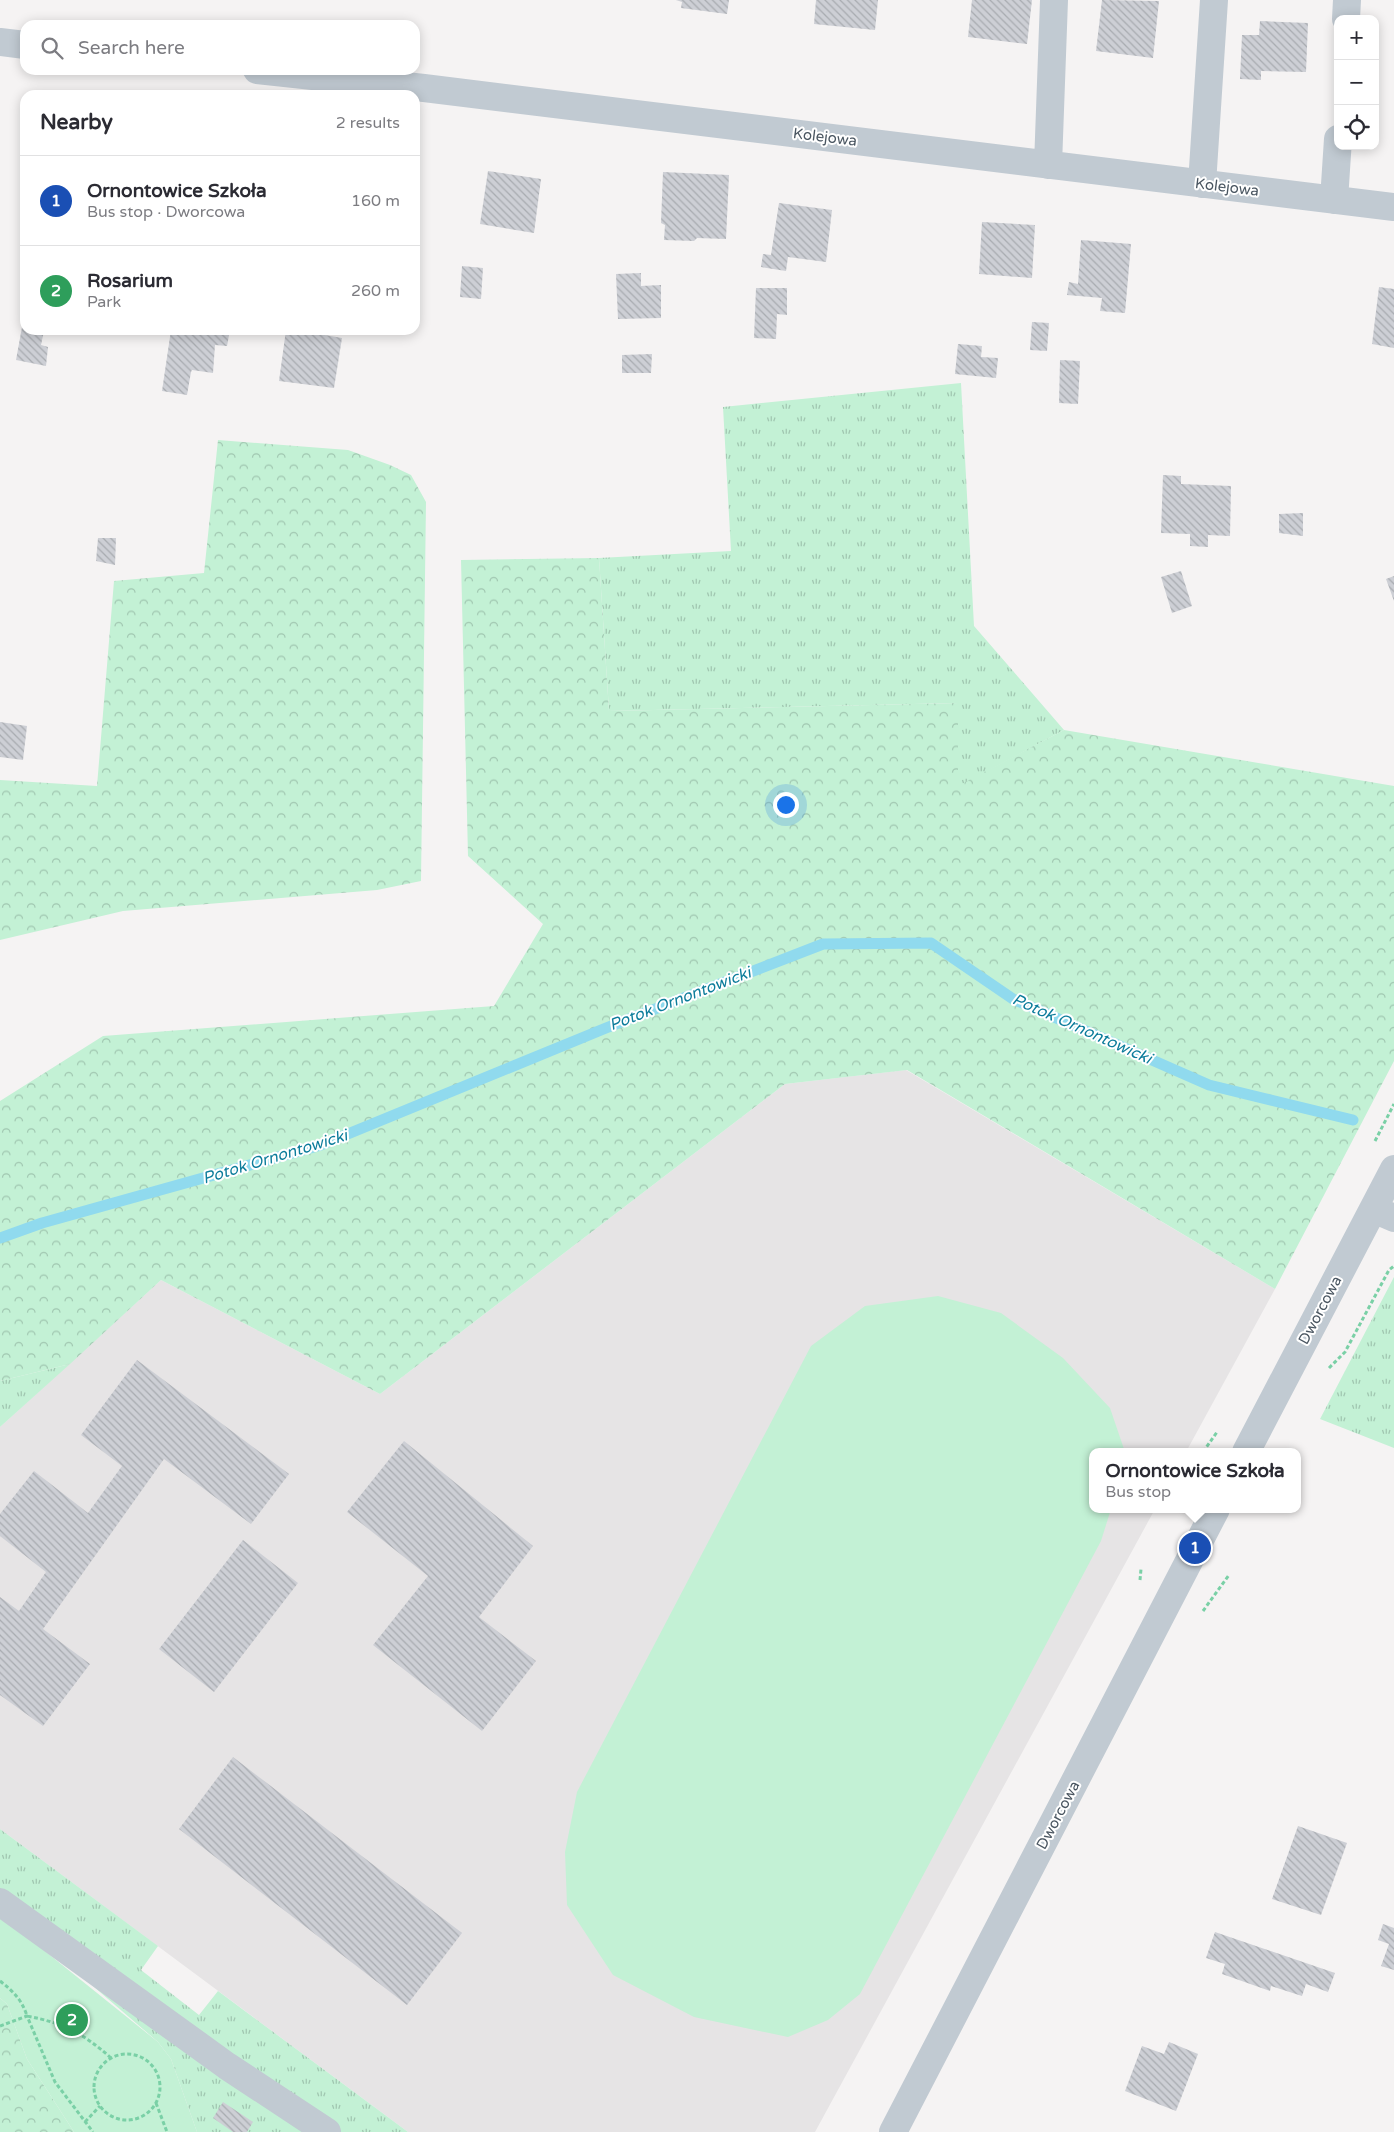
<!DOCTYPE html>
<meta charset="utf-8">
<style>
:root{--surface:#fff;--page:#f2f2f3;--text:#2b2b33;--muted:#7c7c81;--line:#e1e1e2;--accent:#1a73e8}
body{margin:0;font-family:"Varela Round",sans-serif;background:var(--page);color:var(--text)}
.controls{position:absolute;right:15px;top:15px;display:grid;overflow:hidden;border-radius:10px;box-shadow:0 2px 12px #0003}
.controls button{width:45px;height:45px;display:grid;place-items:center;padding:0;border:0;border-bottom:1px solid var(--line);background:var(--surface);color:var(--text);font:25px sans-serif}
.you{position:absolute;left:785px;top:804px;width:18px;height:18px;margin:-12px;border:4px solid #fff;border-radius:50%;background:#1a73e8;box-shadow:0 0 0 8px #1a73e833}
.badge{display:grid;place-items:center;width:32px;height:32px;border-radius:50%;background:var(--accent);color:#fff;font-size:16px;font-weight:700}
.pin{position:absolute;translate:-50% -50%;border:2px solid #fff;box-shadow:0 1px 5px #0006}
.popup{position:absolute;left:1089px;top:1448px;width:212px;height:65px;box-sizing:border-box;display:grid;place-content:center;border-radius:10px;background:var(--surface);filter:drop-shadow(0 1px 4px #0005);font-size:16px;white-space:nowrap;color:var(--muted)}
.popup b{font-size:19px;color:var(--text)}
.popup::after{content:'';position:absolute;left:50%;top:100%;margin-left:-10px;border:10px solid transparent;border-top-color:var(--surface)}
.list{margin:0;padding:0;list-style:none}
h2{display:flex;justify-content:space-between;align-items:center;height:65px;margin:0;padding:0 20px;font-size:21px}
h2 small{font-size:16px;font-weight:400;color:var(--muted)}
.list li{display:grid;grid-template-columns:32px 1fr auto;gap:15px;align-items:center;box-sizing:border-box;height:90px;padding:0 20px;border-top:1px solid var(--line)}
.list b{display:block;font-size:19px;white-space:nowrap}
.list p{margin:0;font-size:16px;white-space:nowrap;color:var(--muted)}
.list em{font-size:16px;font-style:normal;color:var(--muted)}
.icon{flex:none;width:28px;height:28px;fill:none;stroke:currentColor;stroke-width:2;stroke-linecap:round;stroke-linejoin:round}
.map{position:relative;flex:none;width:1394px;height:2132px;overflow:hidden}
.search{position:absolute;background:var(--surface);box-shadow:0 2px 12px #0003;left:20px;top:20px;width:400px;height:55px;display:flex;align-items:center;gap:12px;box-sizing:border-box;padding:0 18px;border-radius:15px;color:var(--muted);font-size:19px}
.panel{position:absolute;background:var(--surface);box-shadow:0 2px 12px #0003;left:20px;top:90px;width:400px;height:245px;border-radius:15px}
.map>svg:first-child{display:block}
</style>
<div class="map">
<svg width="1394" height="2132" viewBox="0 0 1394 2132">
<defs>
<pattern id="grass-tufts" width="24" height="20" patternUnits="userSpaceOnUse" patternTransform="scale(1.25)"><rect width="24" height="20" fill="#c3f1d5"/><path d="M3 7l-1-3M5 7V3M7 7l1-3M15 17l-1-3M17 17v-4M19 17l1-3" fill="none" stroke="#a0c6b0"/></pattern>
<pattern id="forest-crowns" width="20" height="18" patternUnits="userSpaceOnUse" patternTransform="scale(1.25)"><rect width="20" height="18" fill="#c3f1d5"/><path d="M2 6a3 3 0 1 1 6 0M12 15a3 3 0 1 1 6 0" fill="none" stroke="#a0c6b0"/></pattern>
<pattern id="building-back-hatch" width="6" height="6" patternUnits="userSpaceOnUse" patternTransform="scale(1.25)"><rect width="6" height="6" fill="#cdcfd5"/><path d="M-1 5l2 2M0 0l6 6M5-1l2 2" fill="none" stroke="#a8abb0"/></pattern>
</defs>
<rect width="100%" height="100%" fill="#f5f3f3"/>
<path fill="#e6e4e5" d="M906 1070 1275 1289 1186 1452H1092V1509H1155L815 2132H408L0 1829V1427L161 1280 380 1394 785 1084Z"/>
<path fill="url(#grass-tufts)" d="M961 383 974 626 1064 730 958 787 957 703 609 711 599 558 731 551 723 407Z
M1394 1277V1448L1320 1419Z
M70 1364 0 1427V1381Z
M0 1829 158 1946 141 1970 199 2015 218 1991 408 2132H197L171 2059 158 2042 0 1906Z"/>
<path fill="url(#forest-crowns)" d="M218 440 348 450 390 465 411 475 426 502 421 881 377 890 123 911 0 940V780L97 786 114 581 204 573Z
M599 558 609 711 958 703V786L1064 730 1394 786V1061L1275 1289 907 1070 785 1084 380 1394 161 1280 70 1364 0 1381V1101L103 1036 494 1006 543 924 468 856 461 560Z
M0 1998 7 2004 27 2059 74 2132H0Z"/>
<path fill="#c3f1d5" d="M938 1296 1001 1313 1063 1358 1110 1408 1125 1452H1092V1509H1111L1101 1541 860 1994 828 2020 788 2037 694 2017 613 1975 567 1905 565 1852 577 1792 811 1346 865 1306Z
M0 1915 158 2042 171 2059 197 2132H74L27 2059 7 2004 0 1998Z"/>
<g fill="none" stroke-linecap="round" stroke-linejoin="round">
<path stroke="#90daee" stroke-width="11" d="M0 1238 42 1223 321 1145 606 1028 823 944 931 943 1013 999 1209 1085 1353 1120"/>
</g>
<path fill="url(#building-back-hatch)" d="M676 0H729L727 14 681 8 682 2Z
M816 0H878L875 30 814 24Z
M972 0H1032L1027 44 968 37Z
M1102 0 1159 1 1153 58 1096 51Z
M1260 21 1308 23 1306 72 1261 71V80L1240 79 1242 35H1259Z
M488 171 541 179 534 233 480 224Z
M663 172 729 175 726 239 697 238 694 241 664 240 665 225 661 223Z
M779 203 832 210 826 262 788 257 786 271 761 267 763 254 771 255Z
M982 222 1035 225 1032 278 979 274Z
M1081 240 1131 244 1125 313 1100 311 1102 298 1067 295 1069 282 1078 284Z
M462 266 483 268 481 299 460 297Z
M641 273V286L661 285V318L618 319 616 274Z
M1379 287 1394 289V348L1372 344Z
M756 288H787V315L777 314 776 339 754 338Z
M1032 322 1049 323 1047 351 1030 350Z
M22 327 25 328V330L44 331 41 345 48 347 46 366 16 360Z
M171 330H230L227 346 215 345 213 373 192 370 191 372 187 395 162 391Z
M286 330H319V334L342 338 334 388 279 381Z
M958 344 982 346 981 357 998 358 996 378 955 374Z
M652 354 651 373H622V355Z
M1060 360 1080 361 1078 404 1059 403Z
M1163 475 1181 476V484L1231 486 1230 536 1208 535V547L1190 546V534L1161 533Z
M1303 513V536L1279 533V514Z
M98 538H116L115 565 96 561Z
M1181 571 1192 606 1172 613 1161 577Z
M1394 576V601L1386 579Z
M0 722 27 726 23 760 0 757Z
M137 1360 289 1474 251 1524 164 1459 43 1629 90 1664 43 1726 0 1695V1597L19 1611 46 1572 0 1536V1514L34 1471 88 1513 122 1466 81 1435Z
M404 1441 533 1546 479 1617 536 1661 482 1731 373 1645 428 1576 347 1512Z
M243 1540 298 1583 214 1692 159 1649Z
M233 1757 462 1933 407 2005 179 1829Z
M1298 1826 1347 1843 1321 1915 1272 1899Z
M1383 1924 1394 1928V1970L1381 1966 1389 1944 1378 1940Z
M1215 1932 1335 1973 1328 1992 1306 1984 1302 1996 1271 1986 1270 1991 1222 1974 1225 1964 1206 1958Z
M1169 2042 1198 2054 1176 2111 1125 2091 1142 2046 1164 2054Z
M223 2102 253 2122 247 2132H233L213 2118Z"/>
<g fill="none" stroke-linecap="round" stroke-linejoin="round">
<path stroke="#7ad0a6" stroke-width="3" stroke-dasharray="4 2.5" stroke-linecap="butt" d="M1375 1141 1394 1104
M1329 1368 1345 1352 1389 1270 1394 1266
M1203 1452 1217 1432
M1140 1580 1141 1569
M1203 1611 1229 1575
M0 1981C13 1991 22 2000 27 2016 63 2023 83 2033 111 2058
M0 2026 27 2016 55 2082 93 2132
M94 2087a33 33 0 1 1 66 0a33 33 0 1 1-66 0Z
M156 2103 167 2132
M85 2122 100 2106"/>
<path stroke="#c1cad2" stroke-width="28" d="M1346 19 1347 0
M0 42 25 45
M257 70 424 88 1394 207
M1048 165 1054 0
M1202 184 1214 0
M1334 200 1338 139
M1373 1209 1394 1218
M1246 1452 1394 1169
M0 1902 227 2066 327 2132
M893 2132 1216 1509"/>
</g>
<g text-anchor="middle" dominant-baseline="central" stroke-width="4" stroke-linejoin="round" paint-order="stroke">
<g font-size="15" fill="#4a5661" stroke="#fff">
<text transform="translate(825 137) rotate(7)">Kolejowa</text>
<text transform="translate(1227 187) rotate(7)">Kolejowa</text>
<text transform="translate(1320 1310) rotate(-62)">Dworcowa</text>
<text transform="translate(1058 1815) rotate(-62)">Dworcowa</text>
</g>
<g font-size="16" font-style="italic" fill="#0c7c9b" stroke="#fff">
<text transform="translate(680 999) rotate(-21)">Potok Ornontowicki</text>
<text transform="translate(1082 1029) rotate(24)">Potok Ornontowicki</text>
<text transform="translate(275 1157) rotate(-17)">Potok Ornontowicki</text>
</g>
</g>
</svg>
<div class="controls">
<button>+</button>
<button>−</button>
<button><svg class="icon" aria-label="locate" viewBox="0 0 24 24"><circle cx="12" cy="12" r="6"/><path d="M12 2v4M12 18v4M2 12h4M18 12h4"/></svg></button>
</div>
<div class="you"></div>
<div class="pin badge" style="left:1195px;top:1548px;background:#1a4fb4">1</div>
<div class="popup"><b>Ornontowice Szkoła</b>Bus stop</div>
<div class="pin badge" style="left:72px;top:2020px;background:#2e9e5b">2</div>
<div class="search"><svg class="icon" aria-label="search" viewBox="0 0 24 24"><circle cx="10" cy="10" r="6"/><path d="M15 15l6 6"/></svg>Search here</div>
<section class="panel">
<h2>Nearby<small>2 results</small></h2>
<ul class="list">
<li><span class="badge" style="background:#1a4fb4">1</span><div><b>Ornontowice Szkoła</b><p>Bus stop · Dworcowa</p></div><em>160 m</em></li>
<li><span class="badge" style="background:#2e9e5b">2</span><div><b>Rosarium</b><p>Park</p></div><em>260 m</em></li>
</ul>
</section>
</div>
